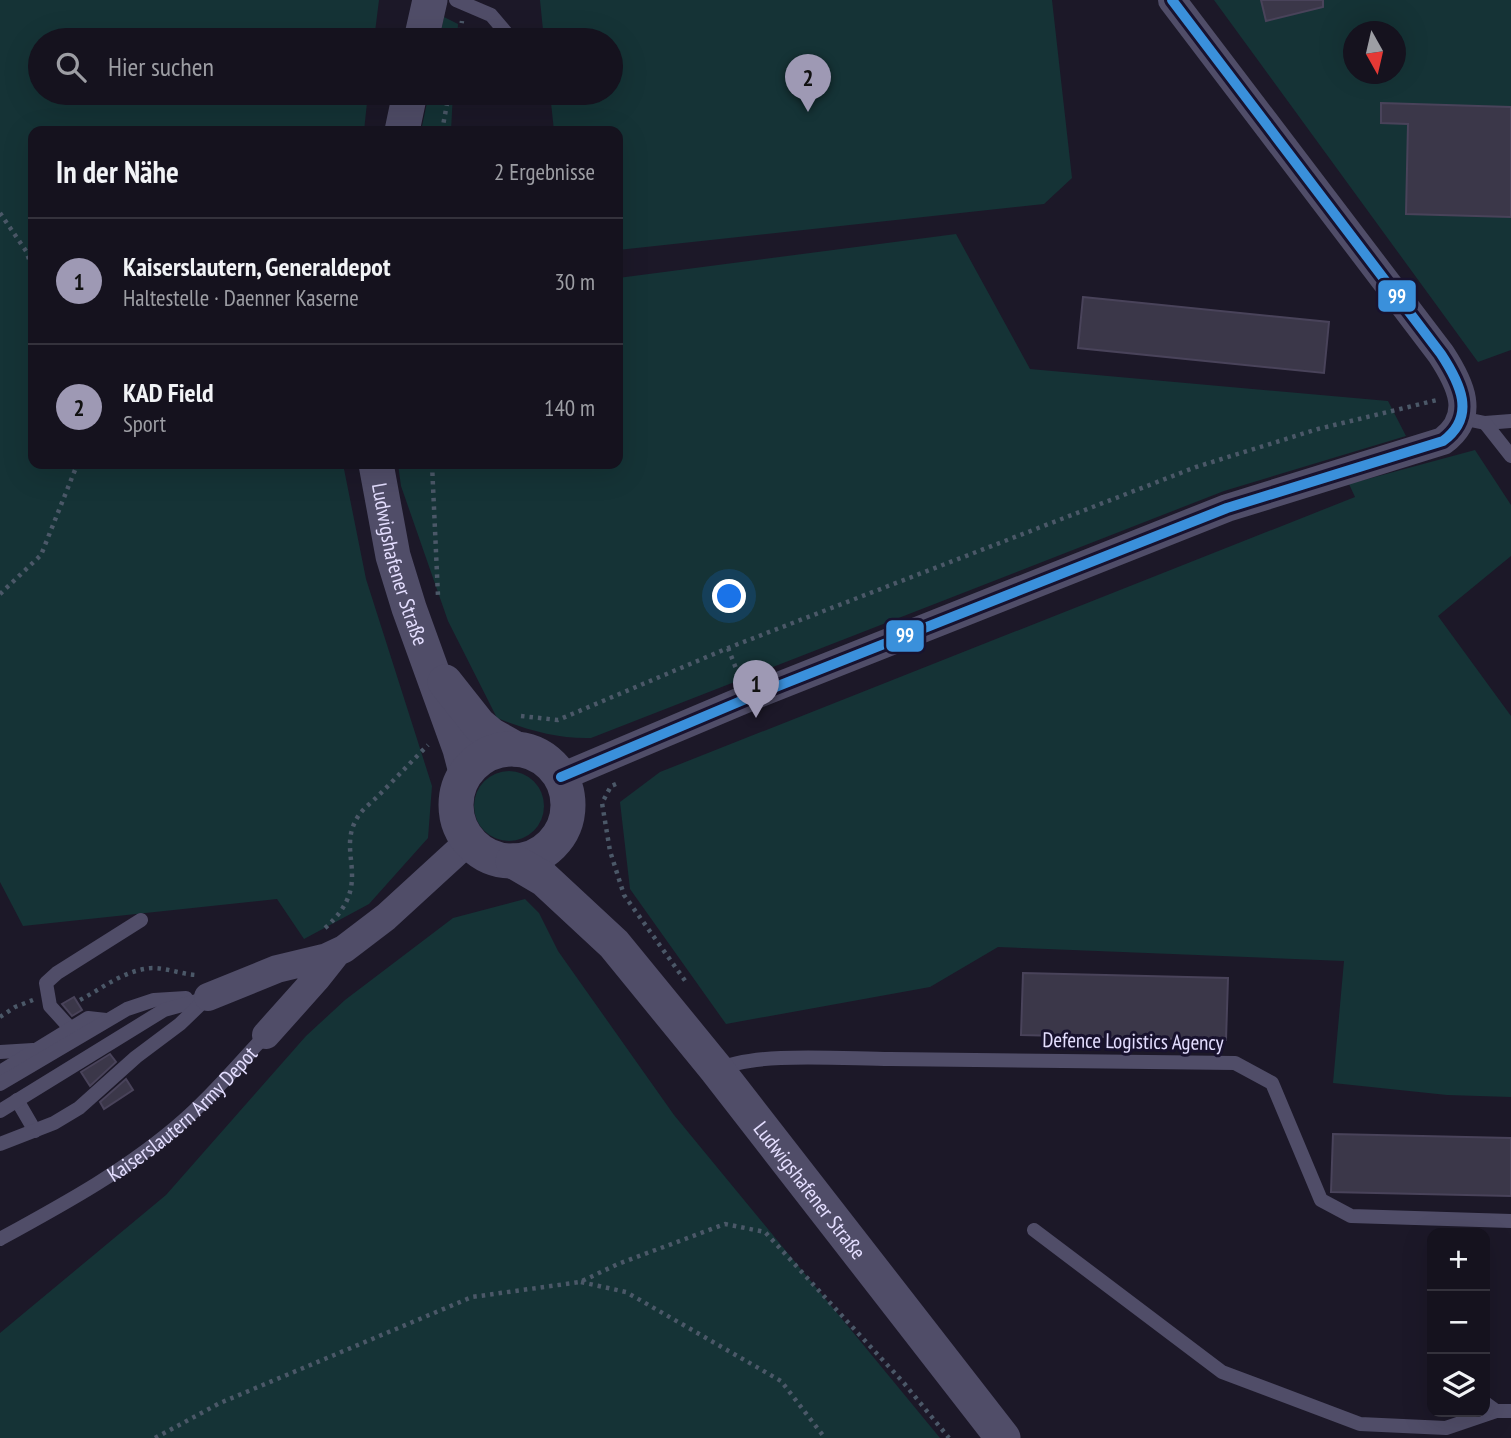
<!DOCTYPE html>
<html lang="de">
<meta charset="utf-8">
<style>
:root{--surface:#15121e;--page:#22202b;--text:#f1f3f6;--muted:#9d9ea4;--line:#34323c;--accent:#9e99b4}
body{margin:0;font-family:"PT Sans Narrow",sans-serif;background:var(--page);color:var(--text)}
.controls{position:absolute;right:21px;bottom:21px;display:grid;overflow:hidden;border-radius:14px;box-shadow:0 7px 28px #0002}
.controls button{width:63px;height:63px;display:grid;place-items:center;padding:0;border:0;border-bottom:2px solid var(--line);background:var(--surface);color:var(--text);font:35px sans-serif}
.compass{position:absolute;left:1343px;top:21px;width:63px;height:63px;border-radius:50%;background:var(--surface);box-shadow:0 7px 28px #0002;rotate:172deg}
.you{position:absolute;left:730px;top:597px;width:24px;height:24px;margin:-18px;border:5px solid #fff;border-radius:50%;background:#1a73e8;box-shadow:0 0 0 10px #1a73e833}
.badge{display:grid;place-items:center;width:46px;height:46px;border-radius:50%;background:var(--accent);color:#111;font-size:23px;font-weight:700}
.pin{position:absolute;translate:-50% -58px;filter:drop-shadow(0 2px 4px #0008)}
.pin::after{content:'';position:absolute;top:37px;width:24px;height:21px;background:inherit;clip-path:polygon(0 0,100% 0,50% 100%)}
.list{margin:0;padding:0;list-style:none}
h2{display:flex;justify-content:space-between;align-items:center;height:91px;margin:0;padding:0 28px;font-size:30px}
h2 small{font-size:23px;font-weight:400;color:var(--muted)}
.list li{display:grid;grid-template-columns:46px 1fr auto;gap:21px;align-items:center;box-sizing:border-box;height:126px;padding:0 28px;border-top:2px solid var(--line)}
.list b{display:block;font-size:26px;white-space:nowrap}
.list p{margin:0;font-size:23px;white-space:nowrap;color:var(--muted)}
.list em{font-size:23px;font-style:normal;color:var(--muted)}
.icon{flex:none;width:38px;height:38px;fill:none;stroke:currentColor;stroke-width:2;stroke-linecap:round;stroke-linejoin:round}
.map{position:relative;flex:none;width:1511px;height:1438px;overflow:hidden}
.search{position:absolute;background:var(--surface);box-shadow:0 7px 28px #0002;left:28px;top:28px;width:595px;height:77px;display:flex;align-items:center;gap:18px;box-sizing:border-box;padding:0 24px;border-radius:38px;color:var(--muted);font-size:26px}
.panel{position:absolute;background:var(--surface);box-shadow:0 7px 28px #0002;left:28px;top:126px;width:595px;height:343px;border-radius:14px}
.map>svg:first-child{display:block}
</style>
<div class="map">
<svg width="1511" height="1438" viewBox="0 0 1511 1438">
<rect width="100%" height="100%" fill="#1c1828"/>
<path fill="#153336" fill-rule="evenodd" d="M0 0H379L374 40H40V93H368L364 131H33V464H343L366 579 432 786 428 838 369 904 304 939 277 899 23 926 0 882Z
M540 0H1052L1072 178 1044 204 618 250V131H554L550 93H611V40H544Z
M1214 0H1511V350L1478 362ZM1354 32H1396V74H1354Z
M444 17 458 24 457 40H439Z
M429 93H453L451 131H421Z
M956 234 1030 369 1388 401 1406 436 1224 491 591 738C559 739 527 730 497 718L448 621 401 486 398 464H618V278Z
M1475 450 1511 505V556L1438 616 1511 716V1097L1447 1095 1333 1083 1344 961 998 947 930 987 726 1024 630 889 620 802 660 772 1355 497 1349 484Z
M474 806a35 35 0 1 1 70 0a35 35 0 1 1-70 0Z
M525 899 539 913 558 951 674 1115 940 1438H0V1333L166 1195 306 1036 345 1000 453 918Z"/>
<path fill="#3b3749" stroke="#49435a" stroke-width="2" d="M1261 0H1323V7L1266 21Z
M1381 103 1511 107V217L1406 214 1408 124 1381 123Z
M1083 297 1329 322 1324 373 1078 348Z
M1023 973 1228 978 1226 1040 1021 1035Z
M74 997 82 1010 72 1016 62 1004Z
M110 1054 116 1062 90 1086 81 1072Z
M126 1079 133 1090 104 1109 100 1102Z
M1333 1134 1511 1138V1196L1331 1192Z"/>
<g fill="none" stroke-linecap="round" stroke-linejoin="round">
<path stroke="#4b5868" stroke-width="4.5" stroke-dasharray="3.5 5" stroke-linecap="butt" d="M459 40 462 21
M442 131 449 93
M0 213 26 251 33 270
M432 464 438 596
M0 594 41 555 75 470 74 464
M728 648 739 676
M521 716 558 720 728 648 1196 467 1318 429 1437 400
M616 784 611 786 602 803 610 851 624 895 686 982
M325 928C377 882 333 853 359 815 364 808 372 802 378 796 395 779 411 762 428 745
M80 1000C103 988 124 970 152 968 167 968 181 974 196 975
M0 1017 15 1007 33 1000
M581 1282 626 1292 781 1381 825 1438
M155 1438 220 1403 472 1297 580 1282 618 1264 725 1224 765 1232 903 1382 949 1438"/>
<g stroke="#504d68" stroke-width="14">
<path d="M456 0 491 15 508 35"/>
<path d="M1461 418 1485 423 1511 421"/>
<path d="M1485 423 1511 456"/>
<path d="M70 1028 50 1006 46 983 57 973 141 920"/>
<path d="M0 1052 33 1050"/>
<path d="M717 1070C755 1051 845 1059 890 1059 1005 1060 1120 1062 1235 1063L1272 1083 1321 1200 1351 1216 1511 1221"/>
<path d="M0 1072 88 1018 106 1020"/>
<path d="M0 1084 127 1009 154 1000 186 998"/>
<path d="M17 1100 35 1131"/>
<path d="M0 1111 164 1010 204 999"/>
<path d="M0 1144 54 1123 79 1108 136 1057 180 1024 208 997"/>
<path d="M1034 1230 1222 1372 1360 1424 1446 1428 1496 1411"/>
<path id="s1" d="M0 1239C64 1204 130 1168 184 1120 214 1094 239 1063 266 1035"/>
<path d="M1485 1403 1496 1411H1511"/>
</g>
<path stroke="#504d68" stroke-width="28" d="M561 777 748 698 1227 508 1443 441C1477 416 1460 383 1441 354L1172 0
M208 997 277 969 327 957 344 949 386 917 469 841
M266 1035 316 979 335 955"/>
<g stroke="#504d68" stroke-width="35">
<path d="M421 40 430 0"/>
<path d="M402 131 410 93"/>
<path id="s2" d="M376 464 393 556 409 608 460 749 466 772"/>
<path d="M445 682 479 725 491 735 516 749"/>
<circle cx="512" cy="805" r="56"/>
<path id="s3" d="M513 861 544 879 614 944 717 1070 1003 1438"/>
</g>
<g stroke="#18122e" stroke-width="16">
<path id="bus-1" d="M561 777 748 698 1227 508 1443 441C1477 416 1460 383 1441 354L1172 0"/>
</g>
<use href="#bus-1" stroke="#3a90db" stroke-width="10"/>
</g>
<g text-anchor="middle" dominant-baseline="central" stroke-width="6" stroke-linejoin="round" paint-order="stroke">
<g font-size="21" fill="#e4deff" stroke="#18122e">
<text stroke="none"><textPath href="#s2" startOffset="103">Ludwigshafener Straße</textPath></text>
<text transform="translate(1133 1041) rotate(1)">Defence Logistics Agency</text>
<text stroke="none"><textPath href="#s1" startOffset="222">Kaiserslautern Army Depot</textPath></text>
<text stroke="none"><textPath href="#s3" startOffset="446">Ludwigshafener Straße</textPath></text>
</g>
</g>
<g stroke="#18122e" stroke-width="2.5">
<rect x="1377" y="279" width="40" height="34" rx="7" fill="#3a90db"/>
<rect x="885" y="619" width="40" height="34" rx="7" fill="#3a90db"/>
</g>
<g font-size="19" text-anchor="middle" font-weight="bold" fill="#fff">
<text x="1397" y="303">99</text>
<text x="905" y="642">99</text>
</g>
</svg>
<div class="controls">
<button>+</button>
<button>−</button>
<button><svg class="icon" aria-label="layers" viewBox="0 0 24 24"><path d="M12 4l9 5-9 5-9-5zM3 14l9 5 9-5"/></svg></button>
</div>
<svg class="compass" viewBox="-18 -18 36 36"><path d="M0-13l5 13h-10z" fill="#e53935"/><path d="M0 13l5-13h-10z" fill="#9d9ea4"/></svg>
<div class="you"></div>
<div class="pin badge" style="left:756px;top:718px">1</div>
<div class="pin badge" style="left:808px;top:112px">2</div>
<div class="search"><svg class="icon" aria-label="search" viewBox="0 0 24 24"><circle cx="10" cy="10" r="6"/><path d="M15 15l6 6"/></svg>Hier suchen</div>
<section class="panel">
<h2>In der Nähe<small>2 Ergebnisse</small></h2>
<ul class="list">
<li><span class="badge">1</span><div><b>Kaiserslautern, Generaldepot</b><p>Haltestelle · Daenner Kaserne</p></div><em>30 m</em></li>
<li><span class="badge">2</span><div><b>KAD Field</b><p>Sport</p></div><em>140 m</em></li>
</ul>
</section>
</div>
